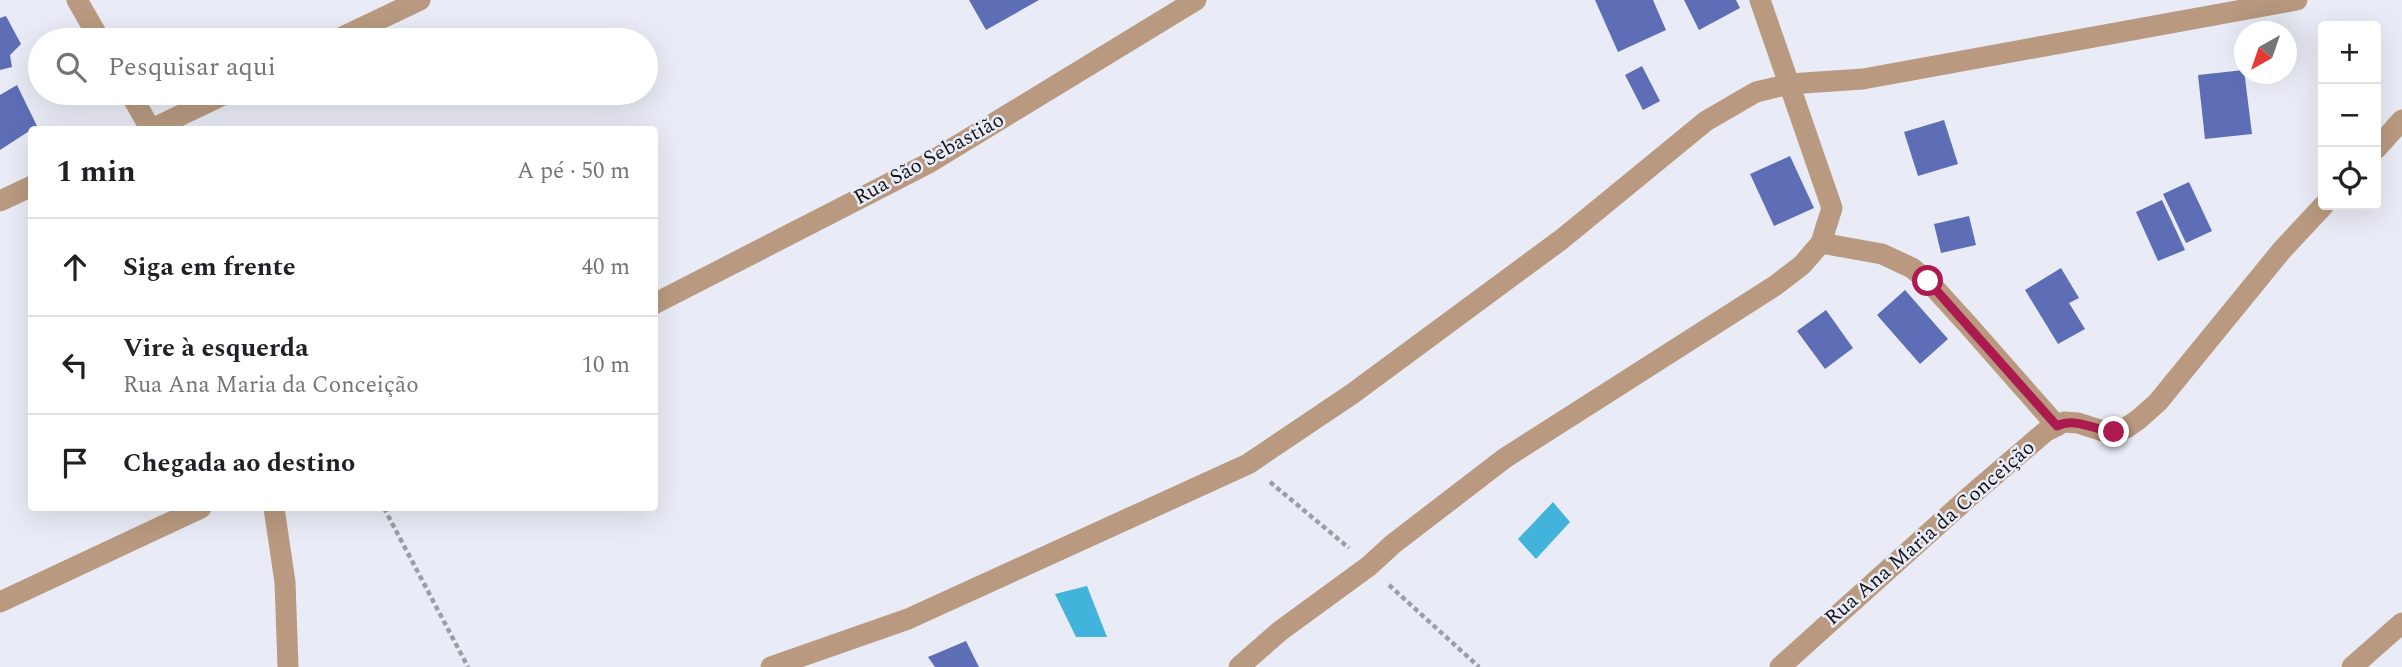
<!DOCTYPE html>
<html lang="pt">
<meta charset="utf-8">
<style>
:root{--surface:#fff;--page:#f2f2f2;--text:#202124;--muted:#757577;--line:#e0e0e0}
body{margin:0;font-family:Spectral,serif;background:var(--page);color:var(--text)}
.controls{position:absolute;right:21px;top:21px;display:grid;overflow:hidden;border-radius:7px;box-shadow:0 7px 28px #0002}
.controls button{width:63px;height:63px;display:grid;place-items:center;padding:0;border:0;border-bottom:2px solid var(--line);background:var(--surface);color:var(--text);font:35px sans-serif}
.compass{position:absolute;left:2234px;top:21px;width:63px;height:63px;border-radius:50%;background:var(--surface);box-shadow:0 7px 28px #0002;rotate:220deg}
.stop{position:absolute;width:21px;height:21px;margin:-16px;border:5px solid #ac1a50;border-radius:50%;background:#fff}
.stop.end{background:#ac1a50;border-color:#fff;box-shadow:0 2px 7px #0008}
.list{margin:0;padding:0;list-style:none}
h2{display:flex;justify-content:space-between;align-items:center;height:91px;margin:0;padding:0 28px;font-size:30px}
h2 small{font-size:23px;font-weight:400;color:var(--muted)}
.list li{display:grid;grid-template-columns:46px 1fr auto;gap:21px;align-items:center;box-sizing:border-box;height:98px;padding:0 28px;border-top:2px solid var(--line)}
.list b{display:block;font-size:26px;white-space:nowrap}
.list p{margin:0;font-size:23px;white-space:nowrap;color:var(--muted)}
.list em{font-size:23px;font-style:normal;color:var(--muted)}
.icon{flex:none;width:38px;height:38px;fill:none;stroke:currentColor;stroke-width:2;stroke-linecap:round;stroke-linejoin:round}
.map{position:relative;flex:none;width:2402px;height:667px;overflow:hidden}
.search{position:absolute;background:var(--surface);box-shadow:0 7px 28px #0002;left:28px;top:28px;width:630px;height:77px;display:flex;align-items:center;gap:18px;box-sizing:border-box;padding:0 24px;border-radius:38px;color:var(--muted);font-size:26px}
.panel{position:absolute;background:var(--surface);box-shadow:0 7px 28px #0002;left:28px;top:126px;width:630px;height:385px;border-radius:7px}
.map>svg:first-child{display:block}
</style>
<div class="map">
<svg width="2402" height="667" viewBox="0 0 2402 667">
<rect width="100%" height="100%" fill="#e9ecf6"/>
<path fill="#42b3da" d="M1553 502 1570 522 1536 559 1518 539Z
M1087 586 1107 637H1076L1055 594Z"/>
<path fill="#5e6eb6" d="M969 0H1039L986 30Z
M1595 0H1653L1666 30 1618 52Z
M1684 0H1736L1740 8 1699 30Z
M6 16 21 44 10 55 12 67 0 70V18Z
M1642 66 1660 101 1643 110 1625 75Z
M2244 70 2252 134 2205 139 2198 75Z
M17 85 37 126 0 150V95Z
M1944 120 1958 164 1918 176 1904 132Z
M1790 156 1814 208 1774 226 1750 174Z
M2189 182 2212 231 2186 243 2163 194Z
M2162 200 2185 250 2158 261 2136 212Z
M1969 216 1976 245 1941 253 1934 224Z
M2061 268 2079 298 2069 303 2085 329 2058 344 2025 290Z
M1905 290 1948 339 1920 364 1877 315Z
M1826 310 1853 348 1825 369 1797 331Z
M966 641 979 667H935L928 657Z"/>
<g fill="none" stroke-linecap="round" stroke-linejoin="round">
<path stroke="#9b9ea5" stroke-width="4.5" stroke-dasharray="5 3.5" stroke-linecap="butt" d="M1270 482 1349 548
M384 508 468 667
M1389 585 1479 667"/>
<path stroke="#b99a80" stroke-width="21" d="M77 0 100 40
M336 40 420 0
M130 93 151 130
M150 130 227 93
M2376 149 2402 120
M0 201 32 186
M1821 243 1882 254 1912 268 1928 281 1969 326 2057 426
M654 304 927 164 1196 0
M274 508 285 582 288 667
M0 602 201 508
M771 667 908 619 1248 464 1352 394 1562 239 1706 121 1756 92 1789 84 1863 79 2297 0
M1239 667 1280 631 1369 566 1393 544 1505 458 1776 285 1802 265 1821 243 1832 208 1760 0
M1780 667 1969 497 2045 432 2064 422 2078 423 2103 431 2114 432 2126 428 2139 419 2158 402 2282 250 2324 205
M2352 667 2402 623"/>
</g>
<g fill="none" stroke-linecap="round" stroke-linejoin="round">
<path stroke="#ac1a50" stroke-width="9" d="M1928 281 2057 426C2075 417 2095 430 2114 432"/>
</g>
<g text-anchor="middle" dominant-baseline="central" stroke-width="5" stroke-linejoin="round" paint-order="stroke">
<g font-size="21" fill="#141518" stroke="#e9ecf6">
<text transform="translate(929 159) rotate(-29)">Rua São Sebastião</text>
<text transform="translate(1930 533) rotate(-41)">Rua Ana Maria da Conceição</text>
</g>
</g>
</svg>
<div class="controls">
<button>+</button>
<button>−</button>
<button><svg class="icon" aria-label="locate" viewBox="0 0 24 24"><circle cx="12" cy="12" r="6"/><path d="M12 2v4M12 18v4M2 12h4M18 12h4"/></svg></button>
</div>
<svg class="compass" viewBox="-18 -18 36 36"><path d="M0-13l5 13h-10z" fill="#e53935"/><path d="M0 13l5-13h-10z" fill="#757577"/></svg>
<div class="stop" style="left:1928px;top:281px"></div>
<div class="stop end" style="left:2114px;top:432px"></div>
<div class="search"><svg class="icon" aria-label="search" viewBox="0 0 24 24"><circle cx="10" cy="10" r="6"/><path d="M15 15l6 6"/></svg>Pesquisar aqui</div>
<section class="panel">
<h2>1 min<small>A pé · 50 m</small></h2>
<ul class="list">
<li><svg class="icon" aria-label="ahead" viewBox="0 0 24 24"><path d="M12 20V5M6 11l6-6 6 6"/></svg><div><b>Siga em frente</b></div><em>40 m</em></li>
<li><svg class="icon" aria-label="left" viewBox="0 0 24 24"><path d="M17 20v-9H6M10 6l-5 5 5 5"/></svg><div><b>Vire à esquerda</b><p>Rua Ana Maria da Conceição</p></div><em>10 m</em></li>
<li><svg class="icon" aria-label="arrive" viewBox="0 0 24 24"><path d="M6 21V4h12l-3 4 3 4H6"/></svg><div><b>Chegada ao destino</b></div></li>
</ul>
</section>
</div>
